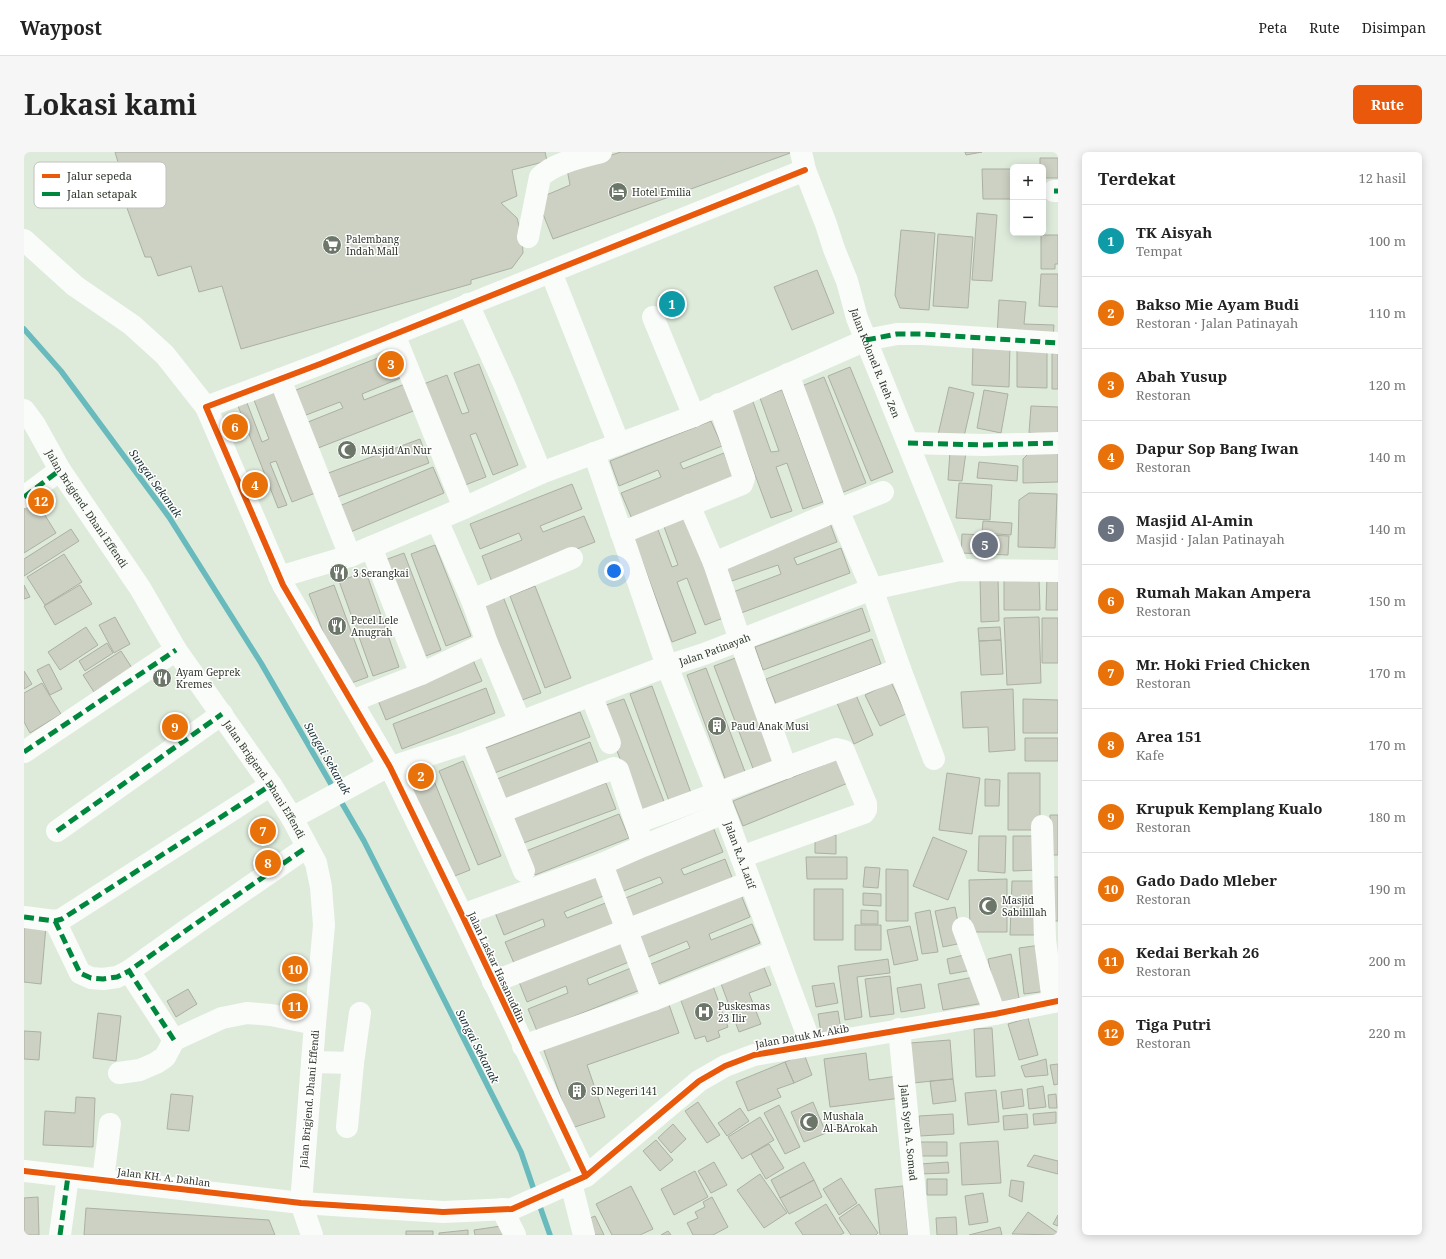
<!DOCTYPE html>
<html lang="id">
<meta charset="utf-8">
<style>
:root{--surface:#fff;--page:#f6f6f6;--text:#222;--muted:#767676;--line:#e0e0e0;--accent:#ea580c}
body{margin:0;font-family:"Noto Serif",serif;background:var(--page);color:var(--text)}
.controls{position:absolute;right:12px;top:12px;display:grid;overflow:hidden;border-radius:6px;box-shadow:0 2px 10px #0003}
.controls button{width:36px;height:36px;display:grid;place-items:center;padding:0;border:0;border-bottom:1px solid var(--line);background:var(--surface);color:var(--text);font:20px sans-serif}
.you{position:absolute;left:590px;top:419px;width:14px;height:14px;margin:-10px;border:3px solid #fff;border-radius:50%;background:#1a73e8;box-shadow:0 0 0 6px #1a73e833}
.badge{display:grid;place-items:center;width:26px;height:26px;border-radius:50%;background:var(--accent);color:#fff;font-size:13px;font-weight:700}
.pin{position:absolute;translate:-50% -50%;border:2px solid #fff;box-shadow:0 1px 4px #0006}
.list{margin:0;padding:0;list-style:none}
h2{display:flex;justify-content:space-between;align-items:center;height:52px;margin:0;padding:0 16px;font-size:17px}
h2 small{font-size:13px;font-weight:400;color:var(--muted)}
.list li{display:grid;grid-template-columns:26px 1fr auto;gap:12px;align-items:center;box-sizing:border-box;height:72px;padding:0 16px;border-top:1px solid var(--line)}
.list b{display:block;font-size:15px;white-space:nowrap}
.list p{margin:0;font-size:13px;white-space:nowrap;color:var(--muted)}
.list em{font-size:13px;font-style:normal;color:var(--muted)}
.map{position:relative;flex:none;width:1034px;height:1083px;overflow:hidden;border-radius:6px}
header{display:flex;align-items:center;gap:24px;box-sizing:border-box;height:56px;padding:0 20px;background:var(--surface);border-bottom:1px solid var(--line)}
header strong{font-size:19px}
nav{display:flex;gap:22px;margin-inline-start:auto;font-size:14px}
.intro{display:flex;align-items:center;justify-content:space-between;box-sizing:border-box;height:96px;padding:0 24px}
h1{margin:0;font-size:28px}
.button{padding:10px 18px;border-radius:6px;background:var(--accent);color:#fff;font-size:14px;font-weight:700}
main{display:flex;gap:24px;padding:0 24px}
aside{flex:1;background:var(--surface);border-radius:6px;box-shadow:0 2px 10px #0003}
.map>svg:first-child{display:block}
</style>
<header>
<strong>Waypost</strong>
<nav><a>Peta</a><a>Rute</a><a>Disimpan</a></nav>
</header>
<div class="intro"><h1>Lokasi kami</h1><a class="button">Rute</a></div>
<main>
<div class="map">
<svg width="1034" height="1083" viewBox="0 0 1034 1083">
<rect width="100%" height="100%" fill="#deebdb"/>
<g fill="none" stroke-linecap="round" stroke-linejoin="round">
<path stroke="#68babd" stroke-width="5.5" d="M0 177 37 219 145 365 237 511 311 639
M315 646 340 689 497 1000 511 1041
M514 1049 526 1083"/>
</g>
<path fill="#ccd1c3" stroke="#abb0a2" d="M91 0H521L523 9 488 18 493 44 477 51 493 66 498 85 499 101 488 116 447 128V132L217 197 198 134 175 140 167 114 134 124 127 105H121L96 37 101 34Z
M597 0H769L529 87 513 47 546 33 543 17Z
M941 0H958L942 3Z
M1016 6H1034V26H1019V15H1016Z
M958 17H989V47H959Z
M953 61 973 63 968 129 948 128Z
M877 78 911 81 905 158 876 156 871 143Z
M914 82 949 85 944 156 909 154Z
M1017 83H1034V112H1031V117H1017Z
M793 118 810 161 768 178 750 135Z
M1017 122H1034V155L1015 154Z
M652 138 660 160 644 166 635 144Z
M975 148 1002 150 1000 172 1030 173 1029 187 973 184Z
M949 191 986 192 985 235 948 233Z
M993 193H1023V236L993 235Z
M369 200 379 225 338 242 340 248 381 232 392 258 289 298 279 272 319 256 316 250 277 265 267 240Z
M1028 201H1034V237H1028Z
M455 212 494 313 469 323 452 281 446 283 462 325 436 335 397 233 423 223 438 262 445 260 430 221Z
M826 215 869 320 847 329 804 224Z
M800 225 842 331 817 341 775 235Z
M925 235 950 241 939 289 914 283Z
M758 238 799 350 779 357 763 311 752 315 768 359 747 366 706 255 728 247 747 300 755 299 736 246Z
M960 238 984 242 977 281 953 276Z
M255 239 294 340 268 350 252 309 246 311 263 353 254 356 214 254 223 251 238 290 245 287 230 248Z
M1007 254 1034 255V283L1005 281Z
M687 269 698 294 656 311 659 317 700 301 710 327 608 367 597 341 637 325 634 318 595 334 586 309Z
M396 287 405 311 308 347 299 323Z
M1013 293H1034V330L999 331V307Z
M926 299 942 300 938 329 924 328Z
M955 310 994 314 993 329 953 326Z
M409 315 420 341 324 381 313 355Z
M935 331 968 333 966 368 932 366Z
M548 332 558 357 516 374 519 380 560 364 571 390 468 430 458 404 498 388 495 381 456 397 446 372Z
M26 335 31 352 21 355 16 338Z
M1005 341 1033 342 1031 396 994 395 995 348Z
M11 347 32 381 0 401V354Z
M664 362 702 465 681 473 663 426 653 430 672 481 648 490 609 384 633 375 648 415 654 413 639 372Z
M959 369 988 371 987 383 958 381Z
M806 371 813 390 770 406 773 413 817 396 826 421 717 461 709 440 757 422 754 413 705 430 698 410Z
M47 377 55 389 0 424V407Z
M938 382 985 384 984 403 937 401Z
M411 393 447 484 422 494 387 402Z
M380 401 417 498 394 507 358 409Z
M40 402 58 430 21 453 3 425Z
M342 420 375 515 349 524 315 429Z
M1023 423 1034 424V458H1022Z
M980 425 1015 426 1016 458H980Z
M956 426H974L975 469 957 470Z
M0 433 6 445 0 447Z
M56 433 68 452 31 473 20 454Z
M310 433 344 525 319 534 285 442Z
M511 434 547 526 521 536 486 444Z
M478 442 517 541 493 550 454 452Z
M838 456 846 479 739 518 731 495Z
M91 465 106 492 90 501 75 473Z
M1015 465 1017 531 983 533 980 466Z
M1018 466H1034V511H1018Z
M62 475 74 493 36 518 24 500Z
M976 475 977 488 955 489 954 476Z
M848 487 857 512 752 552 742 527Z
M977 488 979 522 957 523 955 489Z
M83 491 89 501 61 519 55 509Z
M97 499 108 516 70 540 59 523Z
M714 505 753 610 730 619 690 514Z
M449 508 458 529 362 568 353 546Z
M25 512 38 537 26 543 13 518Z
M682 516 723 625 703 632 663 523Z
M0 519 8 532 0 537Z
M867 530 882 562 856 574 841 543Z
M18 531 37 562 6 581 0 570V541Z
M628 534 667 641 645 649 606 542Z
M462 536 471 561 378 597 369 572Z
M989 537 991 598 965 600 964 575 939 576 937 540Z
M832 543 849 583 830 592 813 551Z
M600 547 641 652 617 661 576 555Z
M999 547 1034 548V581H999Z
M556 560 566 585 465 623 456 598Z
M1001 586H1034V609H1001Z
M566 590 575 614 478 653 468 629Z
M814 607 824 631 719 674 709 649Z
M439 609 477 704 454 713 415 619Z
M404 614 446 718 423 727 381 623Z
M923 621 956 626 948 682 915 678Z
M984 621H1016V678H984Z
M961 627 976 628 975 654H961Z
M582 631 592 657 497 692 487 665Z
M595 662 605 686 511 723 502 699Z
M1026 663H1034V703H1025Z
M689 675 699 700 657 717 660 723 701 707 711 733 609 773 599 747 639 731 636 725 597 740 587 715Z
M791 683H812V702L791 701Z
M955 684H982L981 721 954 719Z
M989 684H1014V718L989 719Z
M909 685 943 699 924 748 889 734Z
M782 705H823V727H783Z
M841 715 856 716 854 736 839 735Z
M862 717 884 718V769H862Z
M572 718 582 743 540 760 543 766 584 750 594 776 492 816 481 790 521 774 519 767 480 783 470 758Z
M1027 725H1034V769H1027Z
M983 727V780H946L945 728Z
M988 729H1015L1014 783H986Z
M790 737H819V788H790Z
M716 740 726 765 685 782 687 788 728 772 736 791 634 832 627 812 666 796 663 789 624 805 614 780Z
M839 741 857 742V754L839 753Z
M931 755 938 791 919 795 911 759Z
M837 758 854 759V772H837Z
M906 758 914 800 898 802 891 761Z
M0 772 22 774 17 832 0 830Z
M831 773H857V798H831Z
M886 774 894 808 870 813 863 778Z
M595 785 605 810 563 827 565 833 607 816 616 838 513 879 504 857 544 841 542 834 503 850 493 825Z
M1017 793 1023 839 1000 842 995 796Z
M944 802 948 818 926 822 923 807Z
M987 802 995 846 973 851 964 807Z
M864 807 866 821 833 825 838 865 821 868 814 814Z
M739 813 747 833 725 841 737 872 715 880 696 829Z
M866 824 870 862 846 865 841 827Z
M955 824 960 851 919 858 914 832Z
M810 831 814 851 792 855 788 834Z
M897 832 901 856 877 860 873 836Z
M689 834 704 875 694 879 696 885 683 890 681 884 671 887 656 846Z
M164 837 173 852 152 865 143 849Z
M644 850 655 881 563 913 581 965 548 976 518 893Z
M814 859 817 878 797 881 794 862Z
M74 861 97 864 92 909 69 906Z
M1004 866 1014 903 995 908 984 872Z
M968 876 971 924 952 925 950 877Z
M0 879 17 880 15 908 0 907Z
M926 888 929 927 889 931 886 891Z
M842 901 845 928 874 924 877 946 806 955 800 907Z
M780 902 788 923 770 931 761 910Z
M1022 907 1024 923 1001 925 997 914Z
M761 910 770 931 753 937 757 945 724 959 712 930Z
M1034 912V932L1030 933 1026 913Z
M929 927 932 949 909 952 906 929Z
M1019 934 1022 955 1005 957 1003 937Z
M998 937 1000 954 979 957 977 940Z
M972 938 975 970 944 973 941 941Z
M147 942 169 944 165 979 143 977Z
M1032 942 1033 956H1025L1024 943Z
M52 945 71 946 69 995 19 993 21 959 51 961Z
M674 950 696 983 683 991 661 959Z
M789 950 802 981 780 990 767 960Z
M755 953 776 995 761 1002 740 961Z
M716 956 725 969 703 984 694 971Z
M1032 960V971L1010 973 1009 962Z
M929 962 930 982 896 984 895 964Z
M1003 962 1004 976 980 978 979 964Z
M736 965 750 988 718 1007 704 985Z
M649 972 662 987 647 1001 634 986Z
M632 988 649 1008 636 1019 619 999Z
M974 989 977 1031 938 1033 936 991Z
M894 990H923V1004H894Z
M745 992 760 1016 742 1027 727 1002Z
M1010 1003 1034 1009V1022L1003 1014Z
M690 1010 703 1033 687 1041 674 1019Z
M780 1010 790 1028 756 1046 747 1028Z
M924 1010 925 1021 896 1022V1012Z
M671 1019 684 1045 650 1063 637 1037Z
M736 1022 763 1061 740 1076 713 1038Z
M817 1026 833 1051 815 1063 799 1037Z
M903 1027H923V1043H903Z
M790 1028 798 1045 765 1062 756 1046Z
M987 1028 1000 1030 998 1050 985 1044Z
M607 1034 629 1077 616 1083H588L572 1052Z
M879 1034 884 1083H856L851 1037Z
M959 1041 964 1070 945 1073 941 1044Z
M14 1045 15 1083H0V1046Z
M688 1045 704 1075 689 1083H669L663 1071 674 1066 671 1060 681 1055 679 1050Z
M802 1052 820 1081 816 1083H779L771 1071Z
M835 1052 854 1081 852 1083H827L815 1066Z
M62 1056 245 1068 251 1083H60Z
M1004 1060 1034 1081V1083L988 1082Z
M1034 1063V1074L1029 1072Z
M571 1064 580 1083H557L552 1072Z
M932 1065 933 1083H913L912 1066Z
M484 1073 485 1083H451L450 1078Z
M976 1075 978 1083H945Z
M444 1078V1083H415V1081Z
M382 1079H409V1083H382Z
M644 1079 647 1083H637Z"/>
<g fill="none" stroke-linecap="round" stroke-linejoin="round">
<g stroke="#fafcfa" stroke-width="22">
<path id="s1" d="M777 0 781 18 802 72 810 97 823 129 833 166 935 418"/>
<path d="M1030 39H1034"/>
<path d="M504 85 516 25C530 11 558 5 577 0"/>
<path d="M0 88 51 134 108 173 141 203 182 255"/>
<path d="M527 120 595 292"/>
<path d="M444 152 481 234 517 321"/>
<path d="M629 165 670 264"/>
<path d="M370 182 440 356"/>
<path d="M764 222 814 358 859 340"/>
<path d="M256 227 326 404"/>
<path id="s2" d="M0 258 11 273 36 318 116 436 152 498 247 633 268 666 292 711 297 735 300 773 291 872 277 1051 288 1083"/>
<path d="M884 291 960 293 1034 291"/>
<path id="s3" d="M570 301 643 514 693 640 787 893"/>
<path d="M0 345 36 318"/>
<path d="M665 353 690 411 716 488 762 616"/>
<path d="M413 368 448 448 463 491 496 570"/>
<path d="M597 381 718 332 720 326 695 252"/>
<path d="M347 395 397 522"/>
<path d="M690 411 814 358 848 437 876 517 744 566"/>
<path d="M255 425 326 404 440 356 517 321 670 264 842 188 873 182H899L1034 191"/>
<path d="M448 448 548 406"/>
<path d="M876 517 910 607"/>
<path d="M567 543 586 591"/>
<path d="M328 549 397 522 463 491"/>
<path d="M447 589 500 719"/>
<path d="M0 600 152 498"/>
<path d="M476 660 590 616 594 618 616 684"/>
<path id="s4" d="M268 666 355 619 436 593 643 514 680 502 848 437 935 418 1034 419"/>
<path d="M612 671 812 597 820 599 842 652V658L840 661 717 705"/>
<path d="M1018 674 1021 788 1029 850"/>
<path d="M33 679 198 562"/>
<path d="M438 763 578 712 619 694 700 661"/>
<path d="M0 765 31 769 38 767 247 633"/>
<path d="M31 769 56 821 67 826 79 827 93 825 105 819"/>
<path d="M939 776 971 862"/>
<path d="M469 830 726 730"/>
<path d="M629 848 752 799"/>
<path id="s5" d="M875 877 895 1083"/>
<path d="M150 888 105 819 164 777 283 695"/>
<path d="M499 894 629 848 578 712"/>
<path d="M288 910 329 911 323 975"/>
<path d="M329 911 336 861"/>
<path d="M95 921 116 918 132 911 141 905 150 888 198 866 223 861 247 863 291 872"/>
<path d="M0 1019 277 1051 419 1060 488 1057 562 1024 675 929 701 914 730 903 971 862 1034 849"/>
<path d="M562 1024 438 763 366 615 259 433 182 255 296 212 781 18"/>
<path d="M79 1028 86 972"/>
<path d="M547 1031 560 1083"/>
<path d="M478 1057 491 1083"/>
<path d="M36 1083 44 1024"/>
</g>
<path stroke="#00873e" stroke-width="5" stroke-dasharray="10 5" stroke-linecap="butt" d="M1030 39H1034
M842 188 873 182H899L1034 191
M884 291 960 293 1034 291
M0 345 36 318
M0 600 152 498
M33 679 198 562
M0 765 31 769 38 767 247 633
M31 769 56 821 67 826 79 827 93 825 105 819
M150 888 105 819 164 777 283 695
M36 1083 44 1024"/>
<g stroke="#fff" stroke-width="8">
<path id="cycleway" d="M0 1019 277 1051 419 1060 488 1057 562 1024 675 929 701 914 730 903 971 862 1034 849
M562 1024 438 763 366 615 259 433 182 255 296 212 781 18"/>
</g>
<use href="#cycleway" stroke="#e8590c" stroke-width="6"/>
</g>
<defs>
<g id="hotel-disc" transform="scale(1)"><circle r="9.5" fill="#6c7669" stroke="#fff"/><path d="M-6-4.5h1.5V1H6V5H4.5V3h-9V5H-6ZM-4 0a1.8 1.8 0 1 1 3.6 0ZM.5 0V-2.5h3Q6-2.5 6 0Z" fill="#fff"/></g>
<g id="supermarket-disc" transform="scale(1)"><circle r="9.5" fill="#6c7669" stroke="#fff"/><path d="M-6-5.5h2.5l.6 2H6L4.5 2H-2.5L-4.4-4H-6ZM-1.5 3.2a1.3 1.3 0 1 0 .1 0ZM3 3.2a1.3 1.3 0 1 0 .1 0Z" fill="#fff"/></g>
<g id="mosque-disc" transform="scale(1)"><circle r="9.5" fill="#6c7669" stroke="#fff"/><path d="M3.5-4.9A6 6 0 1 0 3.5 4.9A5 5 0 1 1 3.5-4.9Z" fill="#fff"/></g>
<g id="restaurant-disc" transform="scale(1)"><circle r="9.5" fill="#6c7669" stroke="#fff"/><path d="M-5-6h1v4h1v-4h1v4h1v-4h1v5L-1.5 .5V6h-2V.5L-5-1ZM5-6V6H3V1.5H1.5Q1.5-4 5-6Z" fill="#fff"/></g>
<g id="building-disc" transform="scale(1)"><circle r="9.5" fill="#6c7669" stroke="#fff"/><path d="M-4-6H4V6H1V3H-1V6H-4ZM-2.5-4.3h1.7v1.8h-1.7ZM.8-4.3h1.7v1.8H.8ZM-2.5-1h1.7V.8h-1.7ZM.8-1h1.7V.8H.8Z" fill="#fff"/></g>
<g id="hospital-disc" transform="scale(1)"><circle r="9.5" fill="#6c7669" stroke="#fff"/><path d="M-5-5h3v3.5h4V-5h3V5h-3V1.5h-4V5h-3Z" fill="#fff"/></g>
</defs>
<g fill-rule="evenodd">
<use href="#hotel-disc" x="594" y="40"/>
<use href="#supermarket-disc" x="308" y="93"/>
<use href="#mosque-disc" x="323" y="298"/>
<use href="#restaurant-disc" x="315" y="421"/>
<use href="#restaurant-disc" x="313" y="474"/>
<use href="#restaurant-disc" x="138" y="526"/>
<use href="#building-disc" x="693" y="574"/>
<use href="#mosque-disc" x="964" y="754"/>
<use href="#hospital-disc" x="680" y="860"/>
<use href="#building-disc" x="553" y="939"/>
<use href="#mosque-disc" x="785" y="970"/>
</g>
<g text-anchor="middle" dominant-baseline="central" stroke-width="3" stroke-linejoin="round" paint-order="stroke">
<g font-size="10" fill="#2f372c" stroke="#fff" text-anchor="start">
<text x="608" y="40">Hotel Emilia</text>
<text x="322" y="87">Palembang<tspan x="322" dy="12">Indah Mall</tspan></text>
<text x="337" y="298">MAsjid An Nur</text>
<text x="329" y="421">3 Serangkai</text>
<text x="327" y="468">Pecel Lele<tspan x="327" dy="12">Anugrah</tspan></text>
<text x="152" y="520">Ayam Geprek<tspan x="152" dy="12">Kremes</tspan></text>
<text x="707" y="574">Paud Anak Musi</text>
<text x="978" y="748">Masjid<tspan x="978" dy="12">Sabilillah</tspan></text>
<text x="694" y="854">Puskesmas<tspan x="694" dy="12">23 Ilir</tspan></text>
<text x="567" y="939">SD Negeri 141</text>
<text x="799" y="964">Mushala<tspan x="799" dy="12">Al-BArokah</tspan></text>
</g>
<g font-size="10" fill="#2f372c" stroke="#fff">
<text stroke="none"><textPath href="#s1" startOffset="224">Jalan Kolonel R. Iteh Zen</textPath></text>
<text stroke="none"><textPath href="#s2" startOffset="117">Jalan Brigjend. Dhani Effendi</textPath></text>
<text stroke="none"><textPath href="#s4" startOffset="456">Jalan Patinayah</textPath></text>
<text stroke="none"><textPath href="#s2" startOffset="441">Jalan Brigjend. Dhani Effendi</textPath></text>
<text stroke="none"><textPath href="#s3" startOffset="428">Jalan R.A. Latif</textPath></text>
<text transform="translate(473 815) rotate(65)">Jalan Laskar Hasanuddin</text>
<text transform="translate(778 884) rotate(-10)">Jalan Datuk M. Akib</text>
<text transform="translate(285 947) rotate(-85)">Jalan Brigjend. Dhani Effendi</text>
<text stroke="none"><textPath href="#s5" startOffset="104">Jalan Syeh A. Somad</textPath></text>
<text transform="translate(140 1025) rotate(7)">Jalan KH. A. Dahlan</text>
</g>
<g font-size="11" font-style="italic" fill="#162e31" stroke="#fff">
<text transform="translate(132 331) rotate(54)">Sungai Sekanak</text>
<text transform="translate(304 606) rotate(60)">Sungai Sekanak</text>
<text transform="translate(454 894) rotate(63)">Sungai Sekanak</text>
</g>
</g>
<rect x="10" y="10" width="132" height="46" rx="6" fill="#fff" stroke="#c1c3c0" stroke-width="1"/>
<rect x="18" y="22" width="18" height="4" fill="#e8590c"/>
<rect x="18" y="40" width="18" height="4" fill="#00873e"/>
<g font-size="11" fill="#2f372c">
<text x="43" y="28">Jalur sepeda</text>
<text x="43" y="46">Jalan setapak</text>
</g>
</svg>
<div class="controls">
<button>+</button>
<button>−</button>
</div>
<div class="you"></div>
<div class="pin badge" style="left:648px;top:152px;background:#0f9aa8">1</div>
<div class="pin badge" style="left:397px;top:624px;background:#e8710a">2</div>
<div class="pin badge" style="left:367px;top:212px;background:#e8710a">3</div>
<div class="pin badge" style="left:231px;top:333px;background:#e8710a">4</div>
<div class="pin badge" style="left:961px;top:393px;background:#6b7280">5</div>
<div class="pin badge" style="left:211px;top:275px;background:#e8710a">6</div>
<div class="pin badge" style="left:239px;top:679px;background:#e8710a">7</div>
<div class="pin badge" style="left:244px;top:711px;background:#e8710a">8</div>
<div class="pin badge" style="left:151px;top:575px;background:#e8710a">9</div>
<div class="pin badge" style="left:271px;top:817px;background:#e8710a">10</div>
<div class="pin badge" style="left:271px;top:854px;background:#e8710a">11</div>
<div class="pin badge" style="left:17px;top:349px;background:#e8710a">12</div>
</div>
<aside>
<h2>Terdekat<small>12 hasil</small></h2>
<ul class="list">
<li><span class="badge" style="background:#0f9aa8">1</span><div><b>TK Aisyah</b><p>Tempat</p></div><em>100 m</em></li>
<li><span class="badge" style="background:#e8710a">2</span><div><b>Bakso Mie Ayam Budi</b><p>Restoran · Jalan Patinayah</p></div><em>110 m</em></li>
<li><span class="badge" style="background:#e8710a">3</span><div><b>Abah Yusup</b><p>Restoran</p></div><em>120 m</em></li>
<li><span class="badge" style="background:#e8710a">4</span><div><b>Dapur Sop Bang Iwan</b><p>Restoran</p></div><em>140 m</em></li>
<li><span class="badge" style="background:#6b7280">5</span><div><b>Masjid Al-Amin</b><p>Masjid · Jalan Patinayah</p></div><em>140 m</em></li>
<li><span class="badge" style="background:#e8710a">6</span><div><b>Rumah Makan Ampera</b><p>Restoran</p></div><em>150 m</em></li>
<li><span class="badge" style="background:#e8710a">7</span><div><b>Mr. Hoki Fried Chicken</b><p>Restoran</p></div><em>170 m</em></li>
<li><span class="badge" style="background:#e8710a">8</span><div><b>Area 151</b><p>Kafe</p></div><em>170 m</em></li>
<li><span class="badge" style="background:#e8710a">9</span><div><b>Krupuk Kemplang Kualo</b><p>Restoran</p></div><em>180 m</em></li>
<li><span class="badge" style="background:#e8710a">10</span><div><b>Gado Dado Mleber</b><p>Restoran</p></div><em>190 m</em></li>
<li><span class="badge" style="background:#e8710a">11</span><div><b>Kedai Berkah 26</b><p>Restoran</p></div><em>200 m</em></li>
<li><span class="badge" style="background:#e8710a">12</span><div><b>Tiga Putri</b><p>Restoran</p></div><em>220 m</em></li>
</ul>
</aside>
</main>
